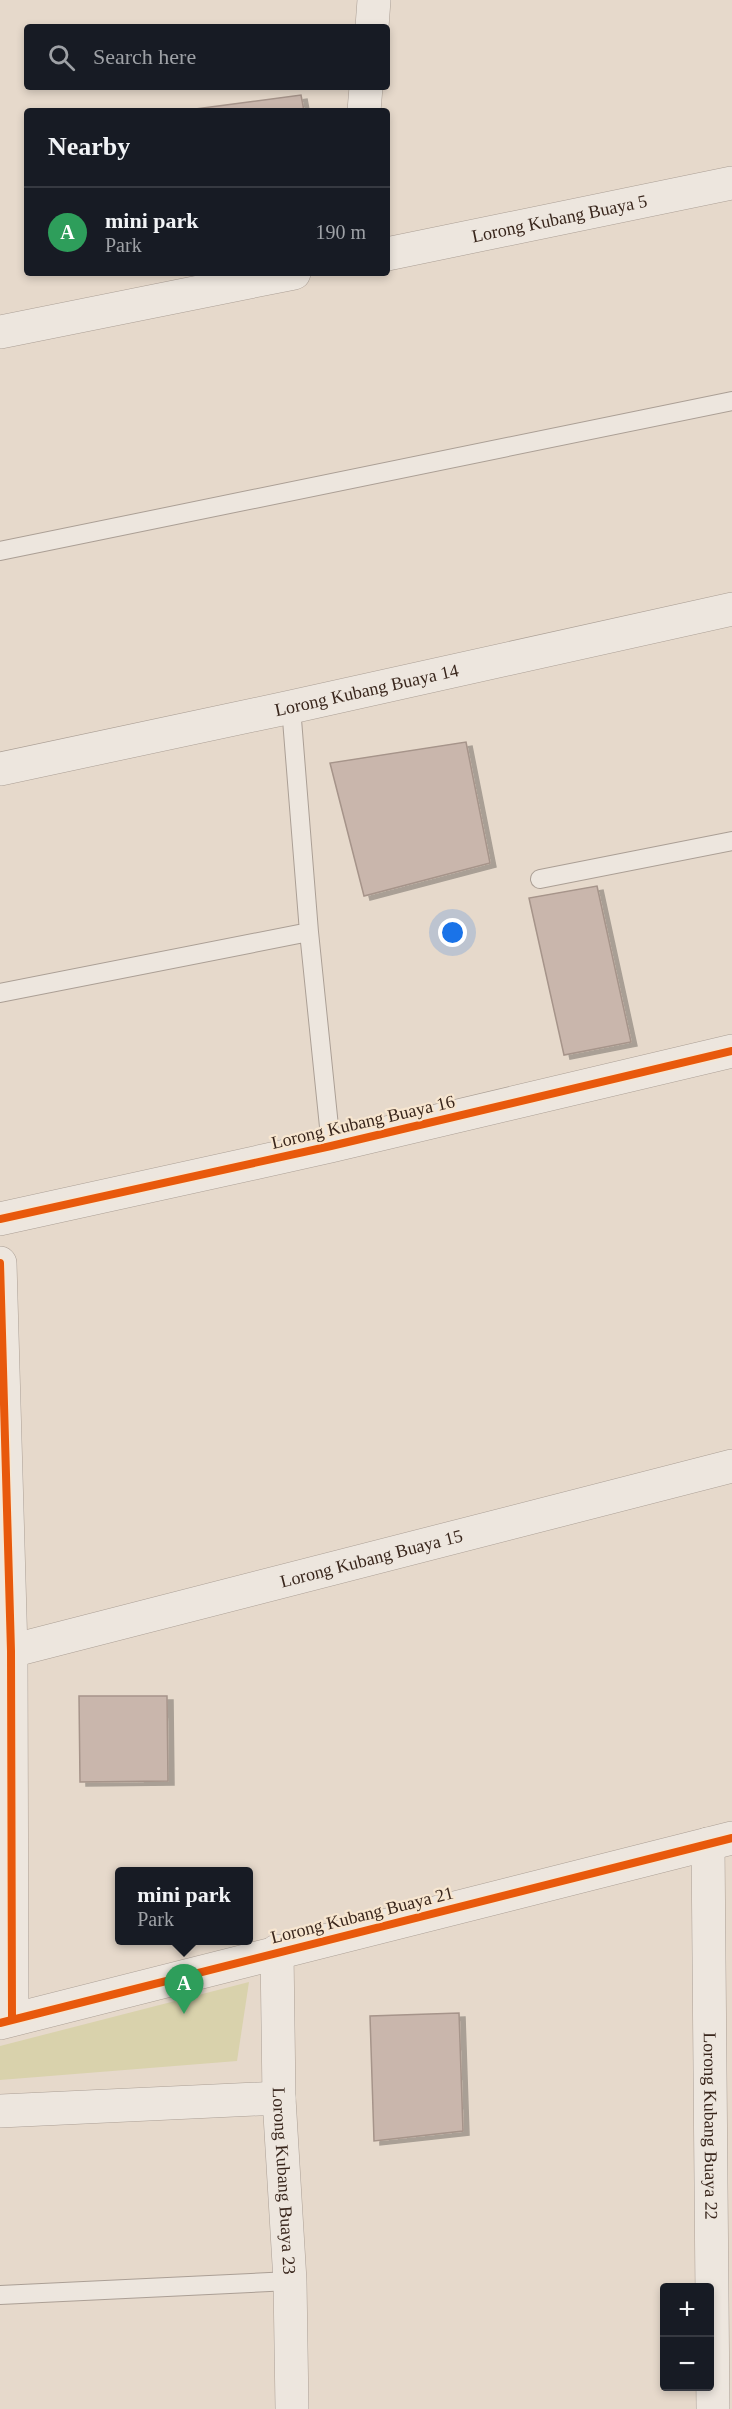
<!DOCTYPE html>
<meta charset="utf-8">
<style>
:root{--surface:#171b24;--page:#242831;--text:#f1f3f6;--muted:#9ea1a6;--line:#363941;--accent:#766559}
body{margin:0;font-family:"Times New Roman",serif;background:var(--page);color:var(--text)}
.controls{position:absolute;right:18px;bottom:18px;display:grid;overflow:hidden;border-radius:6px;box-shadow:0 3px 9px #0003}
.controls button{width:54px;height:54px;display:grid;place-items:center;padding:0;border:0;border-bottom:2px solid var(--line);background:var(--surface);color:var(--text);font:30px sans-serif}
.you{position:absolute;left:453px;top:933px;width:21px;height:21px;margin:-15px;border:4px solid #fff;border-radius:50%;background:#1a73e8;box-shadow:0 0 0 9px #1a73e833}
.badge{display:grid;place-items:center;width:39px;height:39px;border-radius:50%;background:var(--accent);color:#fff;font-size:20px;font-weight:700}
.pin{position:absolute;translate:-50% -50px;filter:drop-shadow(0 2px 3px #0008)}
.pin::after{content:'';position:absolute;top:32px;width:21px;height:18px;background:inherit;clip-path:polygon(0 0,100% 0,50% 100%)}
.popup{position:absolute;left:115px;top:1867px;width:138px;height:78px;box-sizing:border-box;display:grid;place-content:center;border-radius:6px;background:var(--surface);filter:drop-shadow(0 2px 4px #0005);font-size:20px;white-space:nowrap;color:var(--muted)}
.popup b{font-size:22px;color:var(--text)}
.popup::after{content:'';position:absolute;left:50%;top:100%;margin-left:-12px;border:12px solid transparent;border-top-color:var(--surface)}
.list{margin:0;padding:0;list-style:none}
h2{display:flex;justify-content:space-between;align-items:center;height:78px;margin:0;padding:0 24px;font-size:26px}
h2 small{font-size:20px;font-weight:400;color:var(--muted)}
.list li{display:grid;grid-template-columns:39px 1fr auto;gap:18px;align-items:center;box-sizing:border-box;height:90px;padding:0 24px;border-top:2px solid var(--line)}
.list b{display:block;font-size:22px;white-space:nowrap}
.list p{margin:0;font-size:20px;white-space:nowrap;color:var(--muted)}
.list em{font-size:20px;font-style:normal;color:var(--muted)}
.icon{flex:none;width:33px;height:33px;fill:none;stroke:currentColor;stroke-width:2;stroke-linecap:round;stroke-linejoin:round}
.map{position:relative;flex:none;width:732px;height:2409px;overflow:hidden}
.search{position:absolute;background:var(--surface);box-shadow:0 3px 9px #0003;left:24px;top:24px;width:366px;height:66px;display:flex;align-items:center;gap:15px;box-sizing:border-box;padding:0 21px;border-radius:6px;color:var(--muted);font-size:22px}
.panel{position:absolute;background:var(--surface);box-shadow:0 3px 9px #0003;left:24px;top:108px;width:366px;height:168px;border-radius:6px}
.map>svg:first-child{display:block}
</style>
<div class="map">
<svg width="732" height="2409" viewBox="0 0 732 2409">
<defs>
<filter id="shadow"><feDropShadow dx="6" dy="4" stdDeviation="0" flood-color="#0004"/></filter>
</defs>
<rect width="100%" height="100%" fill="#e6d9cb"/>
<path fill="#d9d2ac" d="M249 1982 237 2061 0 2080V2046Z"/>
<path fill="#c9b6ac" stroke="#a6948a" stroke-width="1.5" filter="url(#shadow)" d="M301 95 304 111H180Z
M466 742 490 863 364 896 330 763Z
M597 886 631 1042 564 1055 529 898Z
M79 1696H167L168 1781 80 1782Z
M459 2013 463 2131 374 2141 370 2016Z"/>
<g fill="none" stroke-linecap="round" stroke-linejoin="round">
<g stroke="#ab9f95" stroke-width="20">
<path id="lane" d="M0 551 732 401
M291 707 309 932 331 1146
M540 879 732 841
M0 993 309 932
M0 2295 290 2281"/>
</g>
<g stroke="#ab9f95" stroke-width="34">
<g id="street">
<path d="M372 27 374 0"/>
<path d="M364 111 366 87"/>
<path id="s1" d="M387 254 732 183"/>
<path d="M0 332 294 273"/>
<path id="s2" d="M0 769 291 707 732 609"/>
<path d="M0 1219 331 1146 732 1051"/>
<path d="M0 1263 11 1651 12 2019"/>
<path id="s3" d="M11 1651 732 1466"/>
<path id="s4" d="M708 1844 713 2409"/>
<path id="s5" d="M277 1951 279 2098 290 2281 292 2409"/>
<path d="M0 2023 732 1838"/>
<path d="M0 2111 279 2098"/>
</g>
</g>
<use href="#lane" stroke="#ede6de" stroke-width="18"/>
<use href="#street" stroke="#ede6de" stroke-width="33"/>
<g stroke="#f7e6d0" stroke-width="11">
<path id="cycleway" d="M0 1219 331 1146 732 1051
M0 1263 11 1651 12 2019
M0 2023 732 1838"/>
</g>
<use href="#cycleway" stroke="#e8590c" stroke-width="8"/>
</g>
<g text-anchor="middle" dominant-baseline="central" stroke-width="4.5" stroke-linejoin="round" paint-order="stroke">
<g font-size="18" fill="#39261c" stroke="#f7e6d0">
<text stroke="none"><textPath href="#s1" startOffset="176">Lorong Kubang Buaya 5</textPath></text>
<text stroke="none"><textPath href="#s2" startOffset="375">Lorong Kubang Buaya 14</textPath></text>
<text transform="translate(363 1122) rotate(-13)">Lorong Kubang Buaya 16</text>
<text stroke="none"><textPath href="#s3" startOffset="372">Lorong Kubang Buaya 15</textPath></text>
<text transform="translate(362 1915) rotate(-14)">Lorong Kubang Buaya 21</text>
<text stroke="none"><textPath href="#s4" startOffset="282">Lorong Kubang Buaya 22</textPath></text>
<text stroke="none"><textPath href="#s5" startOffset="230">Lorong Kubang Buaya 23</textPath></text>
</g>
</g>
</svg>
<div class="controls">
<button>+</button>
<button>−</button>
</div>
<div class="you"></div>
<div class="pin badge" style="left:184px;top:2014px;background:#2e9e5b">A</div>
<div class="popup"><b>mini park</b>Park</div>
<div class="search"><svg class="icon" aria-label="search" viewBox="0 0 24 24"><circle cx="10" cy="10" r="6"/><path d="M15 15l6 6"/></svg>Search here</div>
<section class="panel">
<h2>Nearby<small></small></h2>
<ul class="list">
<li><span class="badge" style="background:#2e9e5b">A</span><div><b>mini park</b><p>Park</p></div><em>190 m</em></li>
</ul>
</section>
</div>
